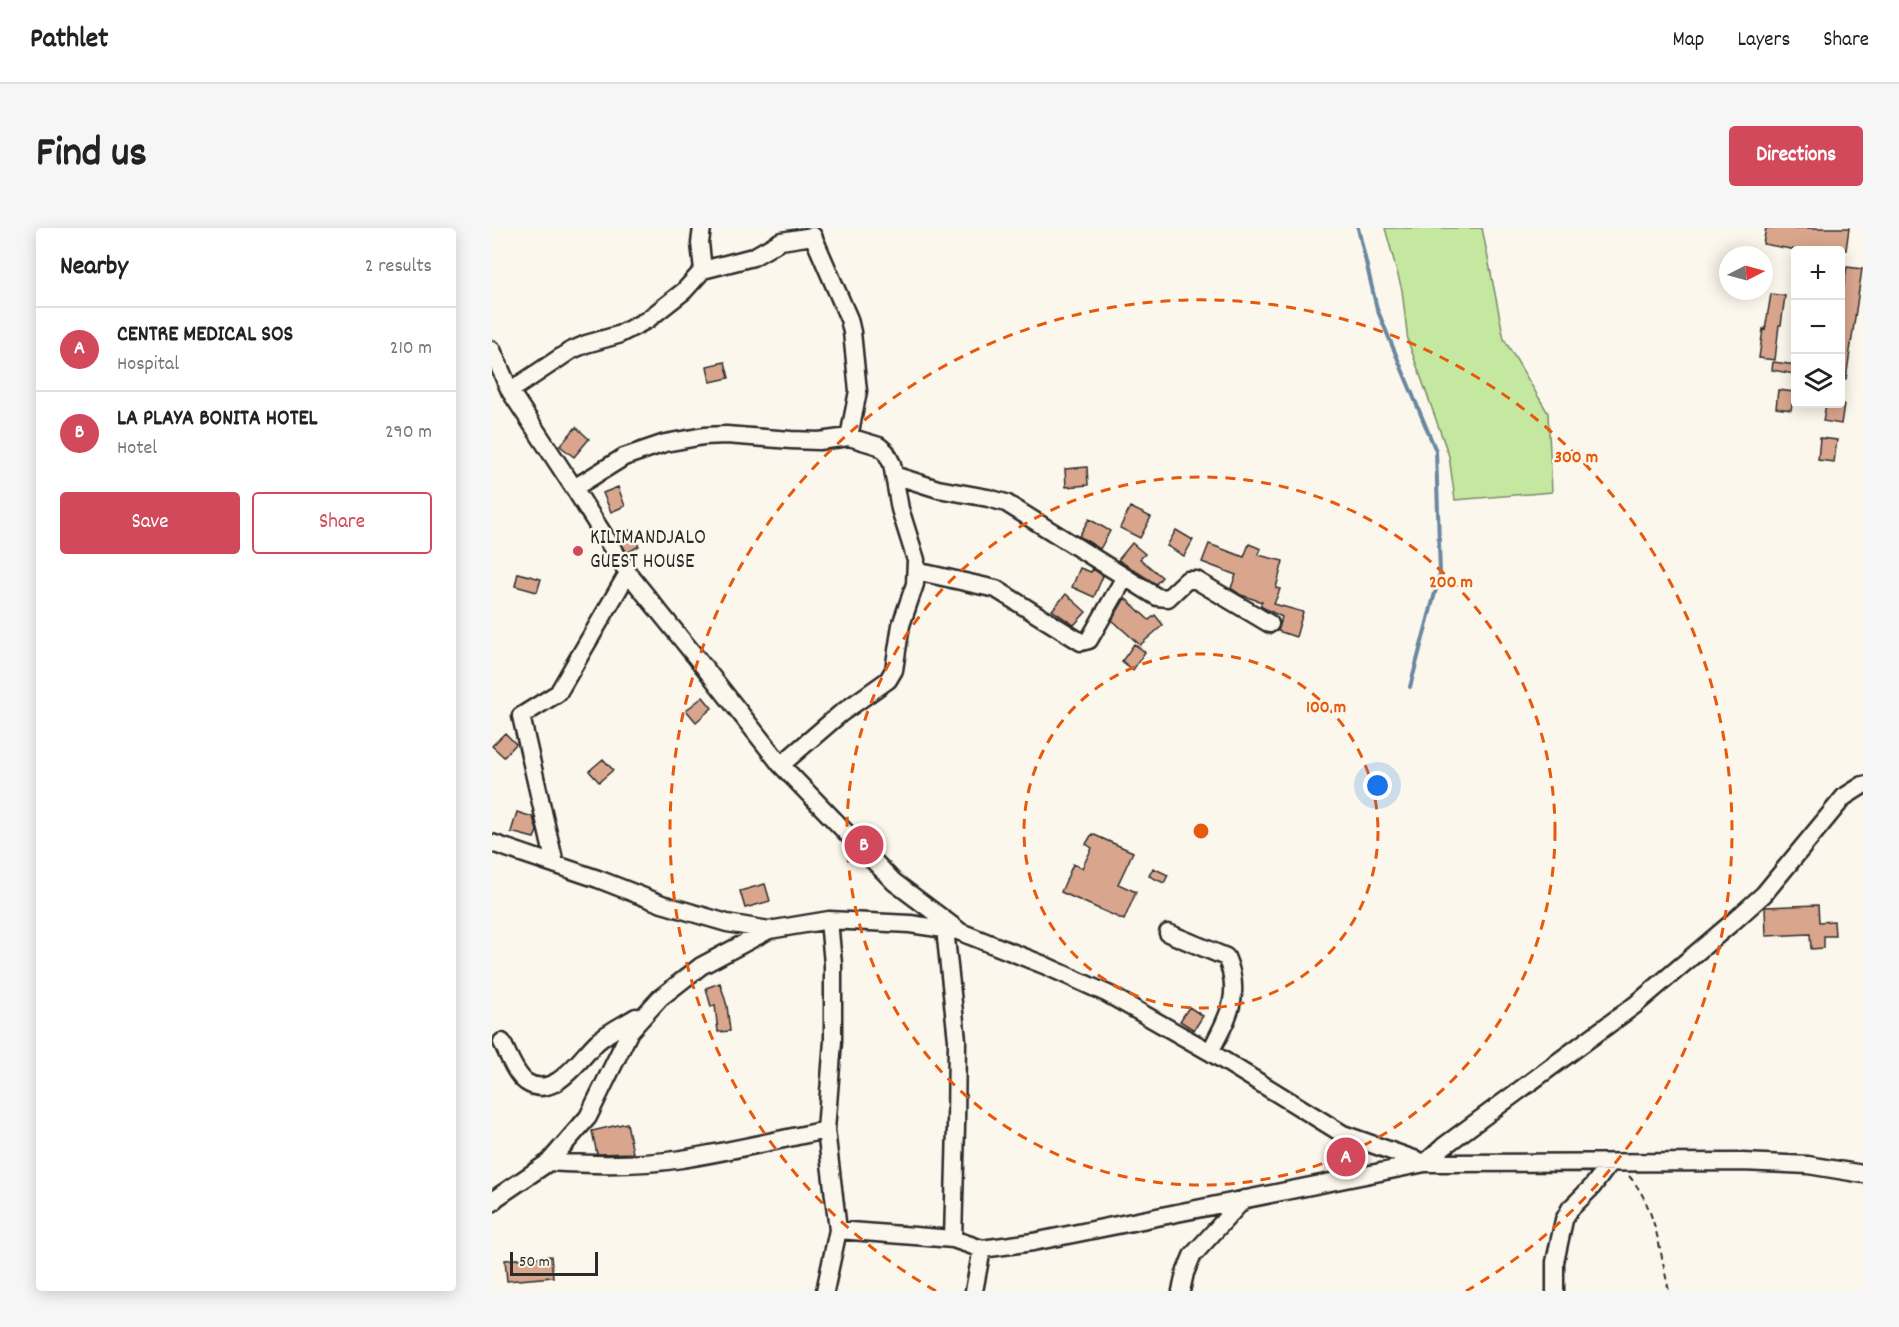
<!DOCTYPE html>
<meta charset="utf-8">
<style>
:root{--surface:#fff;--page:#f6f6f6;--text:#222;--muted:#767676;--line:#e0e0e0;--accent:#d1495b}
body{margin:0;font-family:Dekko,sans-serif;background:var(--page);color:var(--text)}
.controls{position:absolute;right:18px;top:18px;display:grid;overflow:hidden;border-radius:6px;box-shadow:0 3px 15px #0003}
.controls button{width:54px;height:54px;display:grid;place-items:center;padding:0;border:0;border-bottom:2px solid var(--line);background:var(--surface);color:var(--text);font:30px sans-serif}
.compass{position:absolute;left:1227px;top:18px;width:54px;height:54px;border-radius:50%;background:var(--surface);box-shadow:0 3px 15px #0003;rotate:84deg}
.scale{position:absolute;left:18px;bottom:15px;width:88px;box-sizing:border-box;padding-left:6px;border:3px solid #2b2b2b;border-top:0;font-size:16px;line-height:21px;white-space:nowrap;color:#2b2b2b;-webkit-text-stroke:4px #fbf7ec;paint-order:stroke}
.you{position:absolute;left:886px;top:558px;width:21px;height:21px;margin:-15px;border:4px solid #fff;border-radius:50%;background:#1a73e8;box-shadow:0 0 0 9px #1a73e833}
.badge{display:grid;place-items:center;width:39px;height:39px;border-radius:50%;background:var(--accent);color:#fff;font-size:20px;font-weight:700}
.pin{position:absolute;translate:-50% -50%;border:3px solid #fff;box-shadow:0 2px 6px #0006}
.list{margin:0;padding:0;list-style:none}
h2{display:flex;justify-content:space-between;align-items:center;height:78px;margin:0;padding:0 24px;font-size:26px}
h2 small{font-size:20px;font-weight:400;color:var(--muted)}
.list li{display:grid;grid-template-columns:39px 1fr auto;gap:18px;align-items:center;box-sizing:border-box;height:84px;padding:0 24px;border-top:2px solid var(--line)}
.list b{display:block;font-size:22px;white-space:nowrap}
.list p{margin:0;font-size:20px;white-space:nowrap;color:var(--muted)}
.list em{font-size:20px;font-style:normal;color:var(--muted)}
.actions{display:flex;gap:12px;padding:18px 24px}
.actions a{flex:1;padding:14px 0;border:2px solid var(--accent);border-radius:6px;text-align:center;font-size:21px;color:var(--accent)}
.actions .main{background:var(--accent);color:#fff}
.icon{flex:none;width:33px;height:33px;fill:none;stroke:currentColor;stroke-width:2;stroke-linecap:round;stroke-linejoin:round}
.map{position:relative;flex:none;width:1371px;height:1063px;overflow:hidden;border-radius:6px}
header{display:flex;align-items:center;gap:36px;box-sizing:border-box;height:84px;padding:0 30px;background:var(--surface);border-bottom:2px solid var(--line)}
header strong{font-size:28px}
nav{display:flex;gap:33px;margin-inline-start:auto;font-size:21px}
.intro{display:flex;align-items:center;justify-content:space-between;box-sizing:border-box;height:144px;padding:0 36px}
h1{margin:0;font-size:42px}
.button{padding:15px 27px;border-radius:6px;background:var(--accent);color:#fff;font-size:21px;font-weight:700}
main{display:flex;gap:36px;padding:0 36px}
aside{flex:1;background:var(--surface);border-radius:6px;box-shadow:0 3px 15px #0003}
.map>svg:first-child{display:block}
</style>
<header>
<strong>Pathlet</strong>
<nav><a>Map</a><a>Layers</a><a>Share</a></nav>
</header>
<div class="intro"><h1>Find us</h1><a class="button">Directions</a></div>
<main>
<aside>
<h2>Nearby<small>2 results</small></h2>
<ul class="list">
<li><span class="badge">A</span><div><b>CENTRE MEDICAL SOS</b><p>Hospital</p></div><em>210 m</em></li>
<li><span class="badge">B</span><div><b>LA PLAYA BONITA HOTEL</b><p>Hotel</p></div><em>290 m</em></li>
</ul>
<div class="actions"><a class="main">Save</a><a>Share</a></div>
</aside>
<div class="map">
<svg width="1371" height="1063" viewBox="0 0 1371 1063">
<rect width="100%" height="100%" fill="#fbf7ec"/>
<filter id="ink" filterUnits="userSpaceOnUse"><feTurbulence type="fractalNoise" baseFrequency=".0167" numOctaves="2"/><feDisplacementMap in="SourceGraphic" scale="12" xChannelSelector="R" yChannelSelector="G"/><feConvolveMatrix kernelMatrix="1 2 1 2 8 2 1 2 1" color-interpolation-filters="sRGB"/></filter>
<g filter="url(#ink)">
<path fill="#c5e8a1" stroke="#788a66" stroke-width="1.5" d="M893 0H990L1012 111 1056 185 1060 264 963 272 957 228 916 113 910 62Z"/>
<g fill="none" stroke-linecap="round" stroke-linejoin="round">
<path stroke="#6987a1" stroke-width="4" d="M866 0 885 81 944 223 948 346 918 459"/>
</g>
<path fill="#d9a68d" stroke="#2b2b2b" stroke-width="1.5" d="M1274 0H1357L1354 22H1305L1271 16Z
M1355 39 1370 41 1354 151 1348 150V77Z
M1279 66 1293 68 1289 97H1287L1283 132 1267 130 1271 101 1273 102Z
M233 134 237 150 218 154 215 138Z
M1281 134 1304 137 1302 146 1280 142Z
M1286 162 1302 164 1299 182 1284 180Z
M1334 176H1352L1349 196 1331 193Z
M84 199 97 211 82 229 68 218Z
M1328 210 1345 212 1342 234 1326 232Z
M595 239 596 257 574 259 573 241Z
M126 259 133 278 119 284 111 265Z
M638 279 659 289 648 310 628 300Z
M597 291 618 303 608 321 587 308Z
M137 302 147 318 135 325 126 309Z
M684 302 701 312 692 328 675 318Z
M640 315 653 326 648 331 670 349 664 356 626 332Z
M717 316 752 329 757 316 769 321 766 327 791 333 784 360 788 361 782 376 811 384 804 409 786 403 790 389 768 378 770 374 749 367 739 360 744 347 710 334Z
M588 340 599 344 601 341 611 348 602 369 580 359Z
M26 345 49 351 45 364 23 358Z
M574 366 594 384 582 397 560 382Z
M633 370 657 392 663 387 671 397 648 417 620 392Z
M642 416 653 424 641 442 630 433Z
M211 469 220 480 204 494 194 482Z
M13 505 24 516 12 529 0 518Z
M111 531 121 542 107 554 97 543Z
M25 584 41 589 45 603 42 610 19 604Z
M600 606 641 624 626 656 644 664 632 692 569 664 581 636 590 640 600 620 594 616Z
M661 640 676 647 672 655 657 648Z
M273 656 278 673 253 680 248 663Z
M1326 677 1327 694 1342 693 1343 708H1332V720L1319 721 1318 706 1274 708 1273 679Z
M228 755 235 778 238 803 226 804 223 777 219 779 214 760Z
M697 779 711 788 702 802 688 793Z
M135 895 141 925 105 926 100 903Z
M59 1028 61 1049 15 1053 13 1032Z"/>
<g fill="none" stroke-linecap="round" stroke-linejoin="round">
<g stroke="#2b2b2b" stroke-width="21">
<path id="minor" d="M210 0 208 15 211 42
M0 122 18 163 82 260 136 345 212 439 289 537 402 654 466 702
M18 163 78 123 94 116 126 107 155 92 192 63 211 42 261 29 289 13 321 8 357 91 360 104 366 163 357 209
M402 247 446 261 496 270 514 275 665 369 676 370 695 352H704L778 396
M82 260 132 229 173 215 212 208 234 207 299 212 327 213 357 209 387 218 394 224 400 236 408 281 424 332 423 356 409 397 402 442 396 452 348 486 289 537
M424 343 504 361 589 414 597 412 633 349
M0 615 106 651 170 676 235 695 277 702 337 692 418 696 466 703 552 737 616 766 718 824 851 906 933 935 952 918 1143 777 1242 693 1272 666 1352 569 1371 557
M63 636 29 488 66 465 136 345
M337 692 341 736V813L334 902 346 1002 461 1011 490 1021 541 1014 933 935 1250 934 1316 937 1371 946
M453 701 465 812 464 898 461 1011
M676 705 734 729C751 768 735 790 718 824
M10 814C16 826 23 846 34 854 62 873 88 830 105 814 116 804 131 797 144 789
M57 934C101 937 146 938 190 931 238 923 286 912 334 902
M0 975 4 970 57 934 96 889 138 803 168 770 209 738 277 702
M333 1063 346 1002
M482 1063 490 1021
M689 1063 693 1045 700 1028 752 971
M1063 1063V1034L1072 992 1078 981 1100 959 1118 935"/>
</g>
<path stroke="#2b2b2b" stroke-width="2" stroke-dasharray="6 4.5" stroke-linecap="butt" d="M1137 948C1164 978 1168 1025 1177 1063"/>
<use href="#minor" stroke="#fbf7ec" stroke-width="16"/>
</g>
</g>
<g fill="none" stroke="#e8590c" stroke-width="3" stroke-dasharray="10 8">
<circle cx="709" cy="603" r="177"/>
<circle cx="709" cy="603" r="354"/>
<path d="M444 1063A531 531 0 1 1 974 1063"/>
</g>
<circle fill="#d1495b" stroke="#fbf7ec" stroke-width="2" cx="86" cy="323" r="6"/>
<g text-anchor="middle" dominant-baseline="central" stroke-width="5" stroke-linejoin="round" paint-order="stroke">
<g font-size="21" fill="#2b2b2b" stroke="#fbf7ec" text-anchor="start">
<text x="98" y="311">KILIMANDJALO<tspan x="98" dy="24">GUEST HOUSE</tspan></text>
</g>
</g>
<circle cx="709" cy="603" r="9" fill="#e8590c" stroke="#fbf7ec" stroke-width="3"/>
<g font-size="18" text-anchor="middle" font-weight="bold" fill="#e8590c" stroke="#fbf7ec" stroke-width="5" stroke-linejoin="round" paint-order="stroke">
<text x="1084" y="234">300 m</text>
<text x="959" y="359">200 m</text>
<text x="834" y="484">100 m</text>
</g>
</svg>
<div class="controls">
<button>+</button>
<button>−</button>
<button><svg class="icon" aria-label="layers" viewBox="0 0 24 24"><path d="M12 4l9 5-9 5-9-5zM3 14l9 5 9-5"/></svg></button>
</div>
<svg class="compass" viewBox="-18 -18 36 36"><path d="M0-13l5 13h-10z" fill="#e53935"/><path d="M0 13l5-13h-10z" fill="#767676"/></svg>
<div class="scale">50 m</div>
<div class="you"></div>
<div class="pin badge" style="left:854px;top:929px">A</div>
<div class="pin badge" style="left:372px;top:617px">B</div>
</div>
</main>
